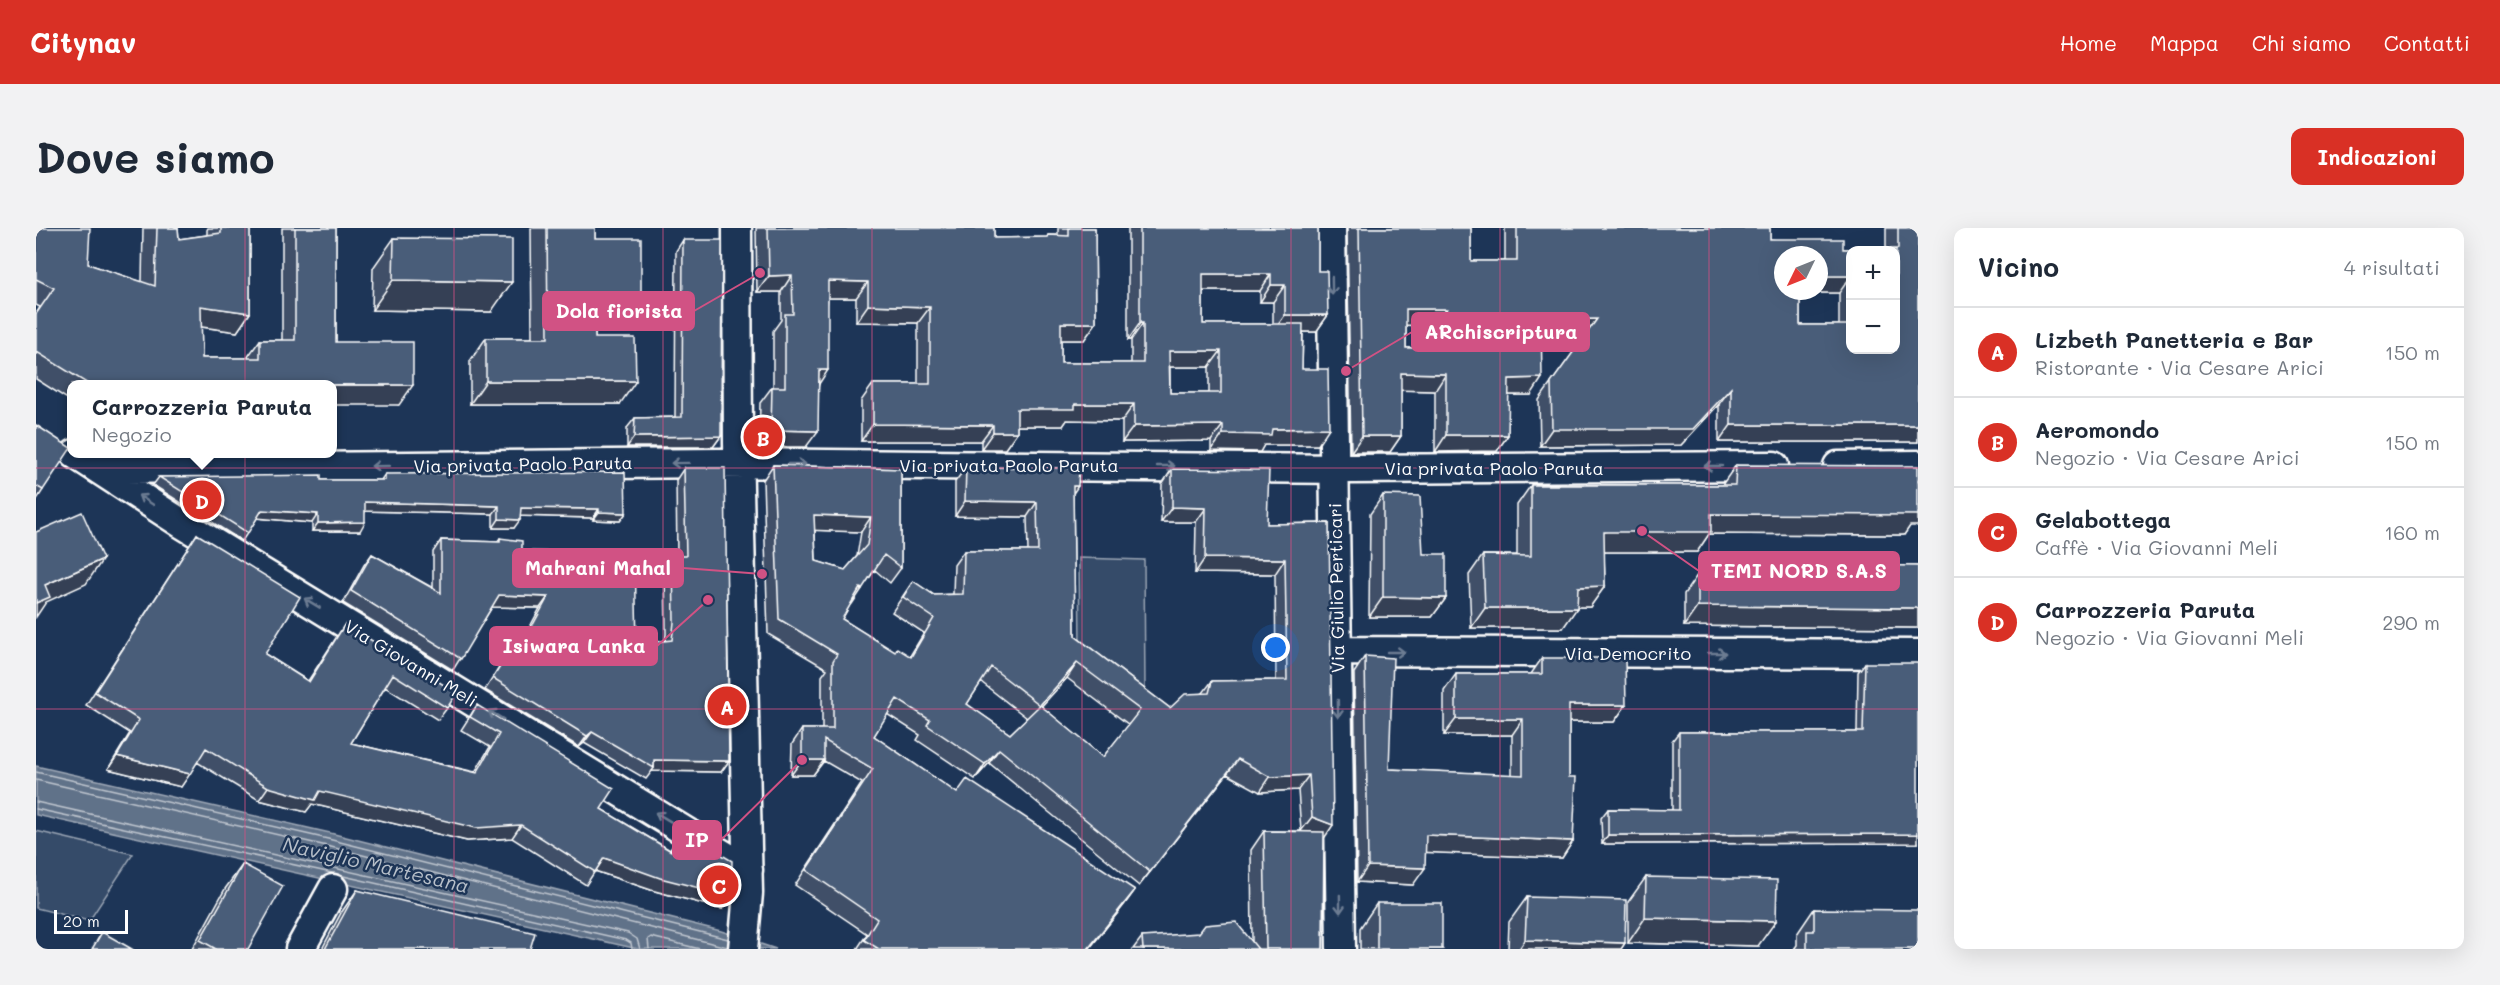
<!DOCTYPE html>
<html lang="it">
<meta charset="utf-8">
<style>
:root{--surface:#fff;--page:#f2f2f3;--text:#1f2937;--muted:#747a83;--line:#e0e1e3;--accent:#d93025}
body{margin:0;font-family:Mali,sans-serif;background:var(--page);color:var(--text)}
.controls{position:absolute;right:18px;top:18px;display:grid;overflow:hidden;border-radius:12px;box-shadow:0 6px 24px #0002}
.controls button{width:54px;height:54px;display:grid;place-items:center;padding:0;border:0;border-bottom:2px solid var(--line);background:var(--surface);color:var(--text);font:30px sans-serif}
.compass{position:absolute;left:1738px;top:18px;width:54px;height:54px;border-radius:50%;background:var(--surface);box-shadow:0 6px 24px #0002;rotate:227deg}
.scale{position:absolute;left:18px;bottom:15px;width:74px;box-sizing:border-box;padding-left:6px;border:3px solid #fff;border-top:0;font-size:16px;line-height:21px;white-space:nowrap;color:#fff;-webkit-text-stroke:4px #1d3557;paint-order:stroke}
.you{position:absolute;left:1240px;top:420px;width:21px;height:21px;margin:-15px;border:4px solid #fff;border-radius:50%;background:#1a73e8;box-shadow:0 0 0 9px #1a73e833}
.badge{display:grid;place-items:center;width:39px;height:39px;border-radius:50%;background:var(--accent);color:#fff;font-size:20px;font-weight:700}
.pin{position:absolute;translate:-50% -50%;border:3px solid #fff;box-shadow:0 2px 6px #0006}
.popup{position:absolute;left:31px;top:152px;width:270px;height:78px;box-sizing:border-box;display:grid;place-content:center;border-radius:12px;background:var(--surface);filter:drop-shadow(0 2px 4px #0005);font-size:20px;white-space:nowrap;color:var(--muted)}
.popup b{font-size:22px;color:var(--text)}
.popup::after{content:'';position:absolute;left:50%;top:100%;margin-left:-12px;border:12px solid transparent;border-top-color:var(--surface)}
.list{margin:0;padding:0;list-style:none}
h2{display:flex;justify-content:space-between;align-items:center;height:78px;margin:0;padding:0 24px;font-size:26px}
h2 small{font-size:20px;font-weight:400;color:var(--muted)}
.list li{display:grid;grid-template-columns:39px 1fr auto;gap:18px;align-items:center;box-sizing:border-box;height:90px;padding:0 24px;border-top:2px solid var(--line)}
.list b{display:block;font-size:22px;white-space:nowrap}
.list p{margin:0;font-size:20px;white-space:nowrap;color:var(--muted)}
.list em{font-size:20px;font-style:normal;color:var(--muted)}
.map{position:relative;flex:none;width:1882px;height:721px;overflow:hidden;border-radius:12px}
header{display:flex;align-items:center;gap:36px;box-sizing:border-box;height:84px;padding:0 30px;background:var(--accent);color:#fff}
header strong{font-size:28px}
nav{display:flex;gap:33px;margin-inline-start:auto;font-size:21px}
.intro{display:flex;align-items:center;justify-content:space-between;box-sizing:border-box;height:144px;padding:0 36px}
h1{margin:0;font-size:42px}
.button{padding:15px 27px;border-radius:12px;background:var(--accent);color:#fff;font-size:21px;font-weight:700}
main{display:flex;gap:36px;padding:0 36px}
aside{flex:1;background:var(--surface);border-radius:12px;box-shadow:0 6px 24px #0002}
.map>svg:first-child{display:block}
</style>
<header>
<strong>Citynav</strong>
<nav><a>Home</a><a>Mappa</a><a>Chi siamo</a><a>Contatti</a></nav>
</header>
<div class="intro"><h1>Dove siamo</h1><a class="button">Indicazioni</a></div>
<main>
<div class="map">
<svg width="1882" height="721" viewBox="0 0 1882 721">
<rect width="100%" height="100%" fill="#1d3557"/>
<filter id="ink" filterUnits="userSpaceOnUse"><feTurbulence type="fractalNoise" baseFrequency=".0167" numOctaves="2"/><feDisplacementMap in="SourceGraphic" scale="12" xChannelSelector="R" yChannelSelector="G"/><feConvolveMatrix kernelMatrix="1 2 1 2 8 2 1 2 1" color-interpolation-filters="sRGB"/></filter>
<g filter="url(#ink)">
<path fill="#364b69" stroke="#9aa5b4" stroke-width="1.5" d="M1043 330 1108 332 1109 463 1044 417Z
M0 603 97 626 53 693 0 680Z"/>
<path fill="#617289" stroke="#a0aab8" stroke-width="1.5" d="M0 538 294 605 685 703 740 721H602L0 587Z"/>
<g fill="none" stroke-linecap="round" stroke-linejoin="round">
<path stroke="#c0c7d0" stroke-width="1.5" d="M0 544 292 611 692 711
M0 552 291 618 691 719
M0 574 592 705 601 711 604 721
M0 581 296 645
M303 647 590 712 595 715 596 721
M613 721 612 711 615 709 664 721"/>
<g stroke="#fff" stroke-width="33">
<path id="minor" d="M701 0 702 215 712 665 707 721
M1295 0 1305 721
M39 226 145 295 712 642
M1802 238 1882 237
M63 241 684 235 1316 241 1738 238
M1301 423 1882 426
M264 721 297 661"/>
</g>
<use href="#minor" stroke="#1d3557" stroke-width="28"/>
</g>
<path fill="#405068" stroke="#fff" stroke-width="1.5" fill-rule="evenodd" d="M0 0 52 36 106 54 107 0H142L143 11 171 7V2L172 0H214V85L201 104 165 99 166 130H211L224 112H246V0H300V114L363 177 297 156H36V174L0 151V86L4 79 0 77Z
M495 0H559V10L605 72 589 95 559 96V110L584 176H434V133L450 110H496Z
M720 0H958V10L1011 9 1012 7H1022V0H1059L1060 95 1048 112H1025V135H1095V112H1092V0H1282V43L1292 87 1280 104H1267L1266 141 1282 217H1228L1224 224 1175 223V213L1086 214V193L1031 192 1027 198H981V204L969 221H945V213H825V173L837 156H882V95L820 94V70H792L783 156 770 219H723L724 175 736 159H737V103L745 92V64H721ZM1167 63H1224V74H1237V96H1167ZM1134 139H1173V165H1134Z
M1311 0H1435V33H1469V0H1734V11L1807 21H1850V0H1882V214H1683V176L1645 217 1504 218 1503 172 1549 108H1506L1495 167H1472V207L1461 223 1399 224V163L1365 162V208L1354 224H1315ZM1770 65H1803V97H1764V72ZM1370 97 1400 98 1399 119 1370 120Z
M358 10 455 84 336 82 337 40Z
M647 12 685 208 677 219H591V200L599 190 639 189 640 23Z
M0 197 7 262 0 273Z
M737 237 865 241V340L854 355 839 342 815 375 806 391 858 424 874 428 888 405 856 384 877 353 898 367 917 366 918 337 928 323H992L991 289 919 288V254L930 239 1037 265 1039 408 1134 480 1167 465 1176 453 1240 452 1239 346 1159 345 1160 294H1125L1126 256 1136 241 1231 296 1293 295 1288 610 1287 721H1097L1106 709 1216 713 1215 622 1228 603H1265L1262 562 1224 564 1191 546 1103 658 953 535 939 551 881 512 884 507 851 486 838 508 921 565 1099 662 1088 677 1053 721H821L831 706 759 657 826 555 788 533 777 547H755L756 516 766 501H786V448L791 441 732 406 727 252ZM779 302 825 304 821 328 809 342 780 333ZM1031 450 1093 497 1067 529 1005 478ZM945 454 991 490 974 506 931 476Z
M1700 237 1874 298 1868 307 1673 306 1661 324H1568L1569 358 1554 379H1541L1527 400H1435L1433 347 1447 327H1481V277L1495 257H1686Z
M648 240 693 533 685 544 616 543 610 551 548 515 543 519 449 462 478 416 483 419 504 380 456 379 417 442 307 375 328 337 336 326 397 360V324L405 312 461 314 464 310 486 323 601 416 629 413 630 406 629 340 637 328H641L640 252Z
M349 246 590 285 584 293 557 292V290L484 288 478 300H457V286L329 283 324 303H276V295L221 290 206 313 117 257 123 249 285 252H345Z
M1347 267 1387 326 1410 370 1396 389H1333L1334 286Z
M161 306 229 426 272 453 309 396 411 480 402 492 349 459 315 515 439 544 454 519 425 502 441 477 565 581 634 622 646 603 686 681 615 662 559 643 550 657 476 610 431 613 276 576 270 584 223 572 161 534 145 559 72 541 94 505 50 477Z
M1815 337 1882 338V400L1648 398V366L1662 346H1809Z
M1329 428 1353 541 1476 547V507H1408V463L1420 446H1495L1506 430 1590 477 1578 494H1533V549L1537 613 1526 630 1390 624 1377 657 1321 654 1318 445Z
M1829 435 1882 615 1566 616 1565 590 1572 581 1636 582V513L1643 504H1821L1822 444Z
M207 636 212 721H156L189 661Z
M1610 649 1722 718 1592 715V674Z
M321 662 494 721H286L305 685Z
M1491 669 1589 715 1585 721H1472L1473 694Z
M1341 675 1406 721H1324V700Z
M1778 681 1882 721H1758L1761 717V706Z"/>
<path fill="#344155" stroke="#fff" stroke-width="1.5" d="M1167 46H1235L1224 63H1155Z
M756 47 745 64H721L733 48Z
M1783 48H1815L1803 65H1770L1762 76V63H1783Z
M357 52 476 54 455 84 336 82Z
M792 53 832 54 820 70H780Z
M1235 57H1249L1237 74H1224Z
M605 72 589 95 543 96 559 73Z
M832 77 894 79 882 95 820 94Z
M165 78 214 85 201 104 152 97Z
M1370 81H1411L1400 98 1359 97Z
M1249 87H1292L1280 104H1237Z
M1561 91 1549 108H1494L1505 92Z
M1025 95H1060L1048 112H1014Z
M1104 95H1107L1095 112H1092Z
M1133 123H1185L1173 139H1122Z
M783 142H792L781 159Z
M1365 145 1410 146 1399 163 1354 162Z
M1506 150 1495 167H1461L1473 151Z
M450 153H600L584 176H434Z
M297 157H377L363 177H297Z
M1695 160 1683 176 1645 217 1504 218 1516 201Z
M1039 176H1098L1086 193 1031 192 1027 198H969L981 181Z
M837 196 957 197 945 213H825Z
M1187 197 1175 213 1086 214 1098 198Z
M1695 197H1882V214H1683Z
M1293 200 1282 217H1228L1224 224 1175 223 1187 206 1236 201Z
M735 202 782 203 770 219H723Z
M957 204H981L969 221H945Z
M1410 207H1472L1461 223 1399 224Z
M685 208 677 219H591L598 209Z
M1326 208H1365L1354 224H1315Z
M1037 258H1042L1032 273Z
M929 273 1001 274 991 289 919 288Z
M329 274 463 278 457 286 323 283Z
M1882 278V298H1874L1868 307 1673 306 1661 324H1554L1568 304 1675 286Z
M1136 279 1170 280 1160 294H1125Z
M485 280 563 281 557 290 479 288Z
M226 282 282 286 276 295 220 290Z
M563 284 590 285 584 293 557 292Z
M778 287 835 289 825 304 768 302Z
M463 291 484 292 478 300H457Z
M329 294 324 303H276L282 295Z
M1169 330 1249 331 1239 346 1159 345Z
M67 331 50 356 10 374 0 389V370L9 357Z
M1569 358 1554 379H1528L1542 359Z
M824 360 826 361 816 376 813 375Z
M463 367 512 369 504 380 455 379Z
M1347 369 1410 370 1396 389H1333Z
M1662 378 1882 380V400L1648 398Z
M1449 380H1541L1527 400H1435Z
M1041 435 1031 450 993 492 1004 477Z
M1533 477H1590L1578 494H1522Z
M1420 491H1487L1476 507H1408Z
M556 504 548 515 543 519 551 508Z
M963 521 953 535 939 551 949 536Z
M81 528 154 546 145 559 72 541Z
M1202 531 1191 546 1103 658 1114 644Z
M618 532 693 533 685 544 616 543 618 540Z
M766 532H788L777 547H755Z
M1273 547 1262 562 1224 564 1234 549Z
M232 559 284 563 485 597 476 610 431 613 276 576 270 584 223 572Z
M1276 589 1297 597 1287 612 1265 603Z
M1882 606V615L1566 616 1572 607Z
M1390 607 1537 613 1526 630 1379 624Z
M568 630 695 668 686 681 615 662 559 643Z
M1332 638 1389 640 1377 657 1321 654Z
M1099 662 1088 677 1053 721H1052Z
M1609 690 1740 693 1722 718 1592 715Z
M1489 712 1589 715 1585 721H1483Z"/>
<path fill="#4a5d79" stroke="#fff" stroke-width="1.5" fill-rule="evenodd" d="M0 0H54L52 36 119 58 121 0H142L143 11 185 5V0H214V85L165 78 166 130H224V112H259V0H300V114H377V157L52 156 1 124 0 126V86L18 60 0 51Z
M511 0H559V10H605V72L559 73V110H599L600 153H450V110H512Z
M732 0H958V10L1012 9V7L1033 8V0H1059L1060 95H1025V135H1107V95H1104V0H1282V43H1291L1292 87H1249V57H1235V46H1167V96H1267L1266 141H1292L1293 200 1236 201 1235 207 1187 206V197L1098 198V176H1039V181H981V204H957V197L837 196V156H894V79L832 77V54L792 53V142H783L782 203 735 202 736 159H749V86H757L756 47 733 48ZM1133 123H1185V165H1134Z
M1323 0H1435V33H1481V0H1734V11H1807V21H1862V0H1882V197H1695V160L1657 201H1516L1515 155 1561 91 1505 92 1506 150 1473 151 1472 207H1410V146L1365 145V208H1326ZM1815 22H1860V122H1815V97H1764V63H1747V27H1783V48H1815ZM1370 81H1411V119L1370 120Z
M358 10 476 11V54L357 52Z
M647 12H686L685 208 598 209 599 190 646 189Z
M0 197 35 220 7 262 0 258Z
M737 237 865 241V340L848 327 826 361 824 360 806 391 859 424 861 420 875 429 898 390 867 369 877 353 898 367 927 366 928 323H1002L1001 274 929 273 930 239 1043 240 1042 258H1037L1039 408 1134 480 1149 466 1173 465 1176 453 1251 452 1249 331 1169 330 1170 280 1136 279V241L1233 242 1231 296 1293 295 1297 597 1276 589 1273 547 1234 549 1202 531 1114 644 963 521 949 536 891 497 894 492 861 471 838 508 921 565 931 551 1099 662 1052 721H843L828 712 841 691 770 642 837 541 788 512V532H766V501H797V433L801 426 743 391ZM778 287 835 289 831 317 809 342 780 333ZM1041 435 1104 482 1067 529 1004 477ZM955 439 1004 477 974 506 931 476Z
M1700 237 1882 238V287L1675 286V304H1568L1569 358 1542 359 1541 380H1449L1447 327 1495 328V257H1699Z
M648 240H689L693 533 618 532V540L556 504 551 508 457 450 478 416 485 419 512 369 463 367 425 431 315 363 336 326 405 365V312L464 314V310L486 313V323L567 325 599 329 601 416 636 412 638 394 637 328H650Z
M589 244 590 285 563 284V281L485 280 484 292 463 291V278L329 274V294L282 295V286L226 282 212 305 123 249 285 247V252H349V246Z
M1347 267 1384 268 1387 326H1410V370L1347 369Z
M46 284 67 331 9 357 14 369 0 375V304Z
M161 306 264 369 229 426 273 454 309 396 421 465 411 480 357 446 315 515 441 545 463 506 434 489 441 477 578 561 565 581 635 623 646 603 696 633 695 668 624 650 568 630 559 644 485 597 440 600 284 563 279 572 232 559 170 520 154 546 81 528 103 492 59 464Z
M1815 337 1882 338V380L1662 378V346H1815Z
M1329 428 1357 430 1353 541 1487 547V491H1420V446H1506V430H1589L1590 477H1533V549H1540L1537 613 1390 607 1389 640 1332 638Z
M1829 435H1882V606L1572 607V581L1643 582V504H1827Z
M1228 603 1288 604 1287 721H1230Z
M207 636 247 658 212 721H180L164 712Z
M1610 649 1741 652 1740 693 1609 690Z
M321 662 499 705 494 721H289Z
M1491 669 1590 672 1589 715 1489 712Z
M1341 675H1406V721H1341Z
M1778 681 1882 682V721H1771V703H1778Z
M1200 694 1222 721H1107L1106 709 1163 705 1169 697Z
M66 704 96 721H56Z"/>
<defs><path id="oneway-shaft" d="M-6 0H5M1.5-3L5.5 0L1.5 3" fill="none" stroke-width="1.6" stroke-linecap="round" stroke-linejoin="round" transform="scale(1.5)"/></defs>
<g stroke="#6c7c92">
<use href="#oneway-shaft" transform="translate(1296 58) rotate(89)"/>
<use href="#oneway-shaft" transform="translate(644 235) rotate(179)"/>
<use href="#oneway-shaft" transform="translate(761 236)"/>
<use href="#oneway-shaft" transform="translate(344 238) rotate(179)"/>
<use href="#oneway-shaft" transform="translate(1130 238)"/>
<use href="#oneway-shaft" transform="translate(1677 238) rotate(180)"/>
<use href="#oneway-shaft" transform="translate(110 272) rotate(-147)"/>
<use href="#oneway-shaft" transform="translate(276 375) rotate(-149)"/>
<use href="#oneway-shaft" transform="translate(1360 424)"/>
<use href="#oneway-shaft" transform="translate(1681 425)"/>
<use href="#oneway-shaft" transform="translate(1302 481) rotate(89)"/>
<use href="#oneway-shaft" transform="translate(460 487) rotate(-149)"/>
<use href="#oneway-shaft" transform="translate(627 589) rotate(-149)"/>
<use href="#oneway-shaft" transform="translate(1304 676) rotate(89)"/>
</g>
</g>
<path fill="none" stroke="#d15284" stroke-width="1.5" stroke-opacity="0.55" d="M209 0V721M418 0V721M627 0V721M836 0V721M1046 0V721M1255 0V721M1464 0V721M1673 0V721M0 240H1882M0 481H1882"/>
<g text-anchor="middle" dominant-baseline="central" stroke-width="5" stroke-linejoin="round" paint-order="stroke">
<g font-size="18" fill="#fff" stroke="#1d3557">
<text transform="translate(487 236) rotate(-1)">Via privata Paolo Paruta</text>
<text x="973" y="237">Via privata Paolo Paruta</text>
<text x="1458" y="240">Via privata Paolo Paruta</text>
<text transform="translate(1300 360) rotate(-91)">Via Giulio Perticari</text>
<text x="1592" y="425">Via Democrito</text>
<text transform="translate(375 435) rotate(31)">Via Giovanni Meli</text>
</g>
<g font-size="20" font-style="italic" fill="#b8c0ca" stroke="#1d3557">
<text transform="translate(340 636) rotate(13)">Naviglio Martesana</text>
</g>
</g>
<path fill="none" stroke="#d15284" stroke-width="2" d="M724 45L658 83M1310 143L1376 104M726 346L647 340M1606 303L1663 343M672 372L621 418M766 532L685 612"/>
<g fill="#d15284" stroke="#1d3557" stroke-width="2">
<circle cx="724" cy="45" r="6"/>
<circle cx="1310" cy="143" r="6"/>
<circle cx="726" cy="346" r="6"/>
<circle cx="1606" cy="303" r="6"/>
<circle cx="672" cy="372" r="6"/>
<circle cx="766" cy="532" r="6"/>
</g>
<g fill="#d15284" stroke="#d15284" stroke-width="2">
<rect x="507" y="64" width="151" height="38" rx="6"/>
<rect x="1376" y="85" width="177" height="38" rx="6"/>
<rect x="477" y="321" width="170" height="38" rx="6"/>
<rect x="1663" y="324" width="200" height="38" rx="6"/>
<rect x="454" y="399" width="167" height="38" rx="6"/>
<rect x="637" y="593" width="48" height="38" rx="6"/>
</g>
<g font-size="20" text-anchor="middle" font-weight="bold" fill="#fff">
<text x="583" y="90">Dola fiorista</text>
<text x="1465" y="111">ARchiscriptura</text>
<text x="562" y="347">Mahrani Mahal</text>
<text x="1763" y="350">TEMI NORD S.A.S</text>
<text x="538" y="425">Isiwara Lanka</text>
<text x="661" y="619">IP</text>
</g>
</svg>
<div class="controls">
<button>+</button>
<button>−</button>
</div>
<svg class="compass" viewBox="-18 -18 36 36"><path d="M0-13l5 13h-10z" fill="#e53935"/><path d="M0 13l5-13h-10z" fill="#747a83"/></svg>
<div class="scale">20 m</div>
<div class="you"></div>
<div class="pin badge" style="left:691px;top:478px">A</div>
<div class="pin badge" style="left:727px;top:209px">B</div>
<div class="pin badge" style="left:683px;top:657px">C</div>
<div class="pin badge" style="left:166px;top:272px">D</div>
<div class="popup"><b>Carrozzeria Paruta</b>Negozio</div>
</div>
<aside>
<h2>Vicino<small>4 risultati</small></h2>
<ul class="list">
<li><span class="badge">A</span><div><b>Lizbeth Panetteria e Bar</b><p>Ristorante · Via Cesare Arici</p></div><em>150 m</em></li>
<li><span class="badge">B</span><div><b>Aeromondo</b><p>Negozio · Via Cesare Arici</p></div><em>150 m</em></li>
<li><span class="badge">C</span><div><b>Gelabottega</b><p>Caffè · Via Giovanni Meli</p></div><em>160 m</em></li>
<li><span class="badge">D</span><div><b>Carrozzeria Paruta</b><p>Negozio · Via Giovanni Meli</p></div><em>290 m</em></li>
</ul>
</aside>
</main>
